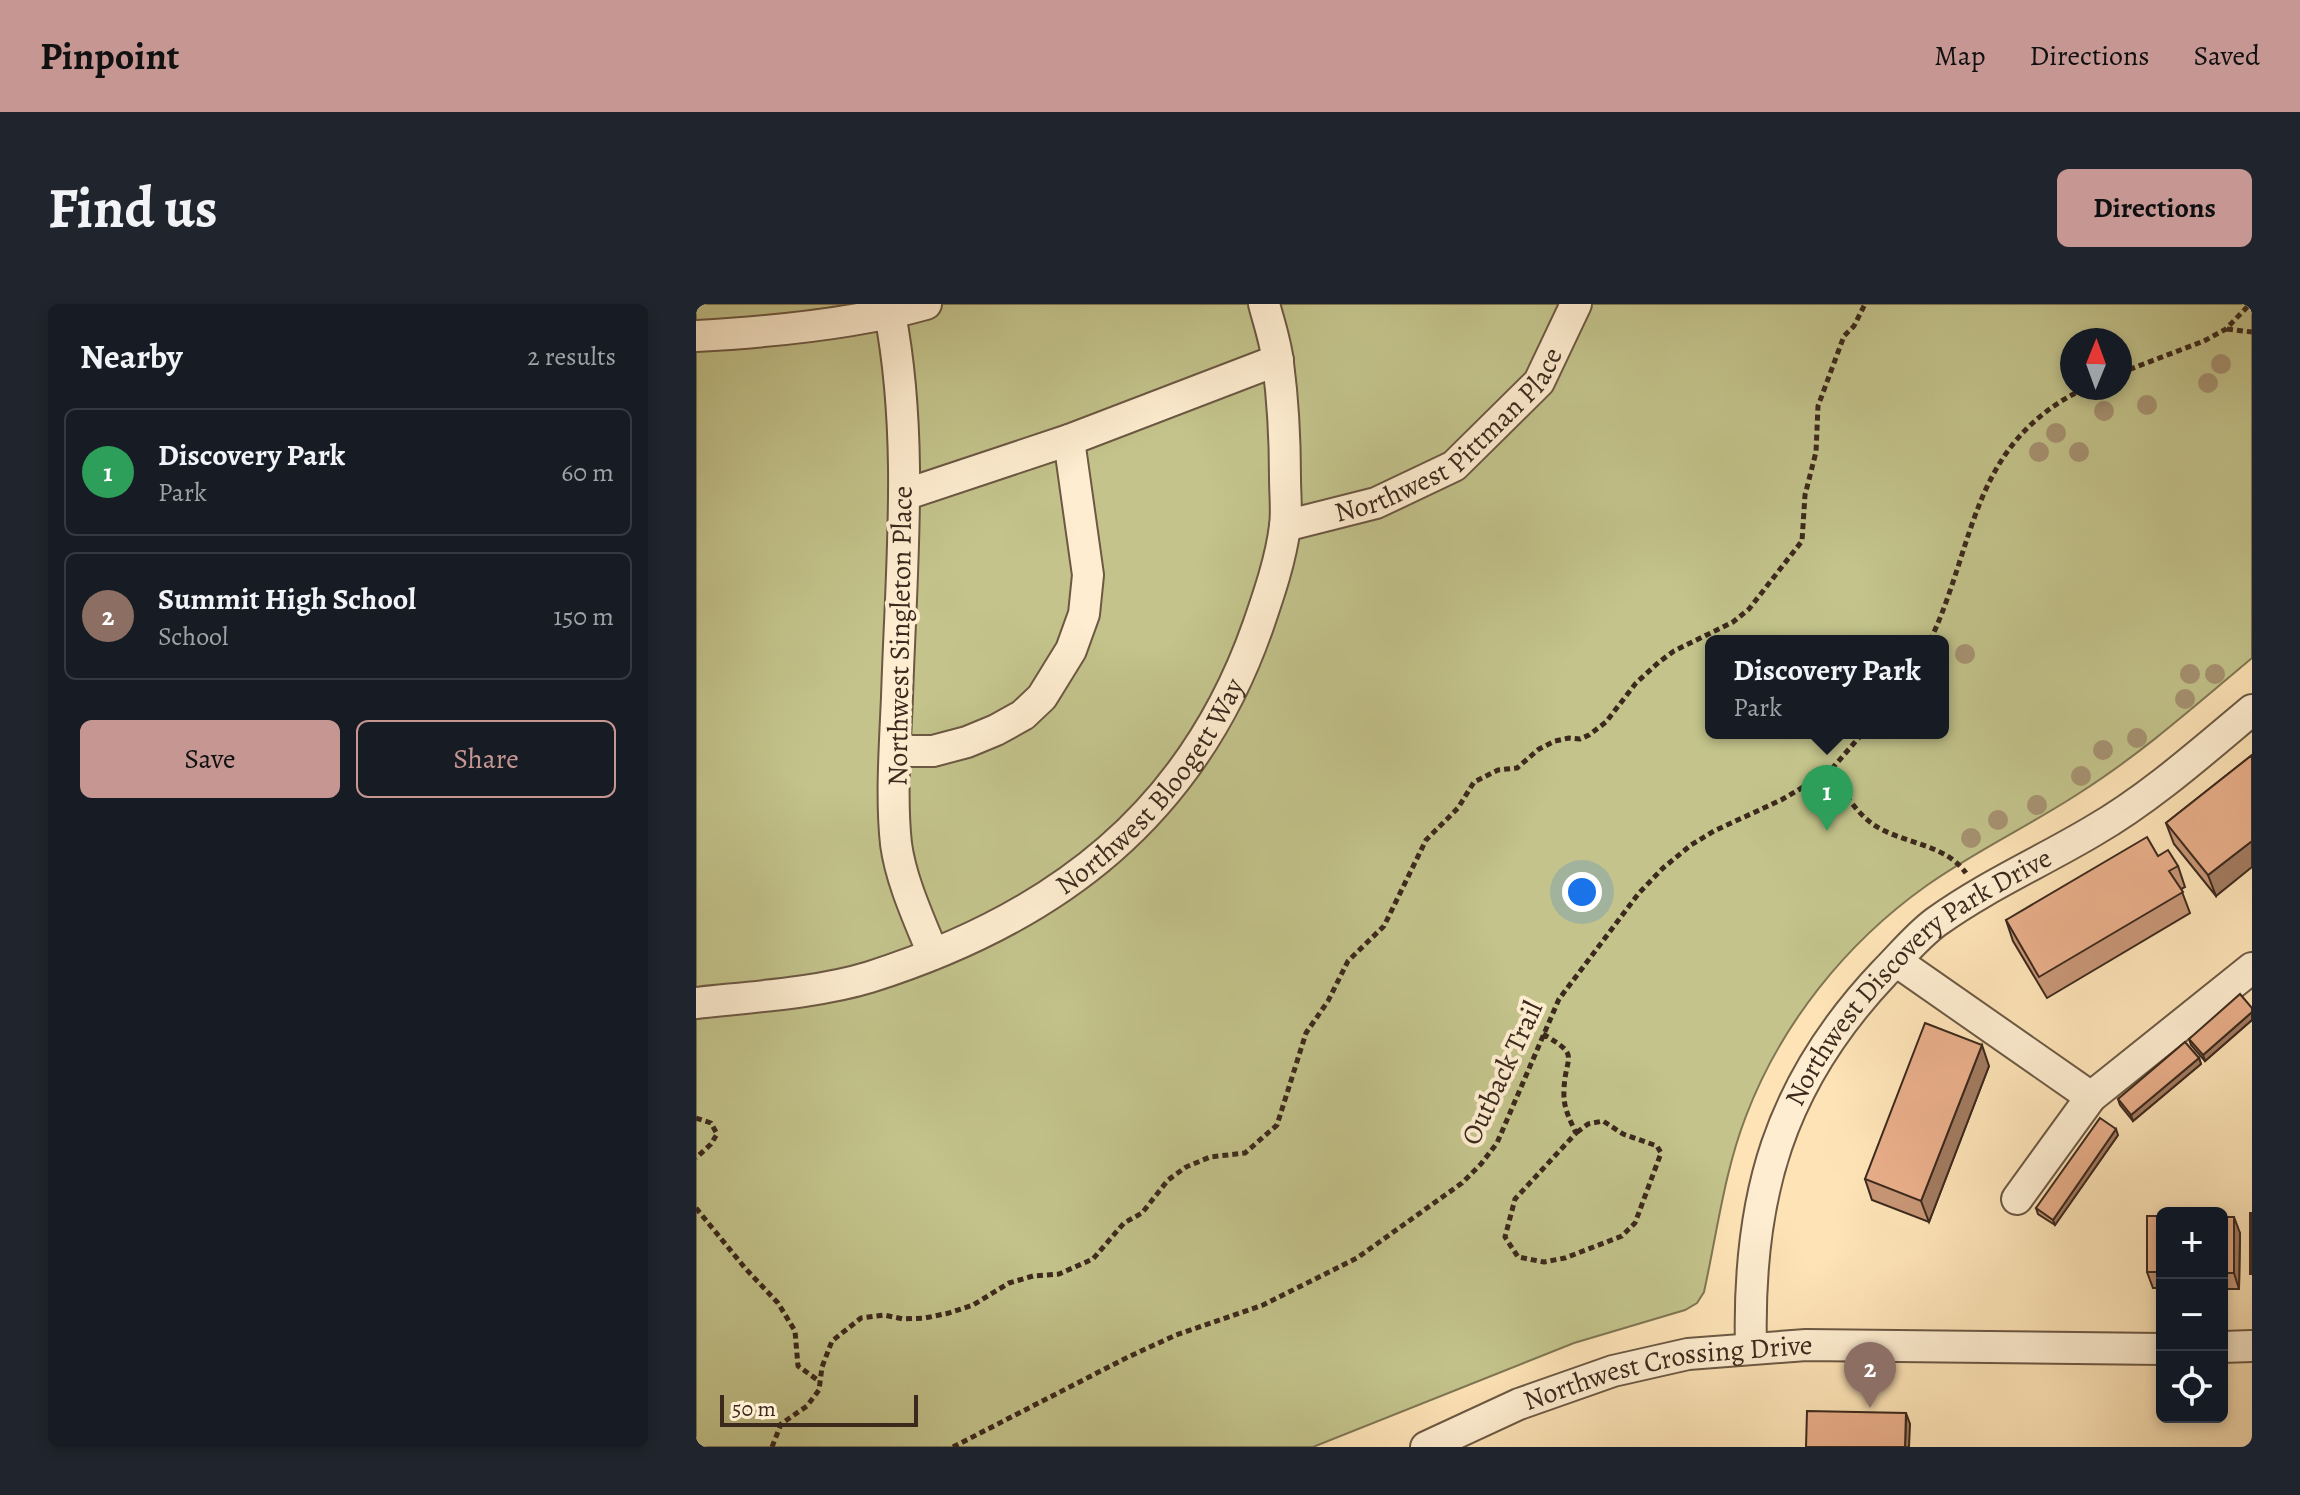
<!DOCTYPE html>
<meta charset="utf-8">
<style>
:root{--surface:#171b24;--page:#20242c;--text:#f1f3f6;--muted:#9ea1a6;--line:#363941;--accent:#c59692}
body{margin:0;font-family:Alegreya,serif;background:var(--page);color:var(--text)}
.controls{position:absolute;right:24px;bottom:24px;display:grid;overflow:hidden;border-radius:12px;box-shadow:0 4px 12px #0003}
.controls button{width:72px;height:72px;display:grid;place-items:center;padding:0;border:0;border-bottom:2px solid var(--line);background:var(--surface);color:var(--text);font:40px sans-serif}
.compass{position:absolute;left:1364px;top:24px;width:72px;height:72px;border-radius:50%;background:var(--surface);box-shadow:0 4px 12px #0003;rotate:1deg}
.scale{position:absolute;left:24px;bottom:20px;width:198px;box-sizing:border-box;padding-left:8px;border:4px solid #3c291d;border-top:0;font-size:22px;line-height:28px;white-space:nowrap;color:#3c291d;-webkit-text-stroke:6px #feedd0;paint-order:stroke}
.you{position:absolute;left:886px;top:588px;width:28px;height:28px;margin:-20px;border:6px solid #fff;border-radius:50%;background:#1a73e8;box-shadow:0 0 0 12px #1a73e833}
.badge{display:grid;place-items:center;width:52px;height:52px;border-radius:50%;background:var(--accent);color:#fff;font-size:26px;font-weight:700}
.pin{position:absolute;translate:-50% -66px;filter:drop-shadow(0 2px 4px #0008)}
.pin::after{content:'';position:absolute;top:42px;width:28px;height:24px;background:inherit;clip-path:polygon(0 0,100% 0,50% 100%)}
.popup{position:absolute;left:1009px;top:331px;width:244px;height:104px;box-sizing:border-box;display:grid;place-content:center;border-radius:12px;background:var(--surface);filter:drop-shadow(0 2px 6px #0005);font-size:26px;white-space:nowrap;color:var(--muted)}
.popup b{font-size:30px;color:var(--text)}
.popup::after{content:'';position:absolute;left:50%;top:100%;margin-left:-16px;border:16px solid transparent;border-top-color:var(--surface)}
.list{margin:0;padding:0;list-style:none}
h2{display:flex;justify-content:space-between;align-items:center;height:104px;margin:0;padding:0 32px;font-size:34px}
h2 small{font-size:26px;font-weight:400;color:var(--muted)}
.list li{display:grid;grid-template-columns:52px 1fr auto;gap:24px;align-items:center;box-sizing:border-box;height:128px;margin:0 16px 16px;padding:0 16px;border:2px solid var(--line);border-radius:12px}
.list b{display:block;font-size:30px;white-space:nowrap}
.list p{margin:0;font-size:26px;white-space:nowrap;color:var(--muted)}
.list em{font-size:26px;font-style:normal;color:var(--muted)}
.actions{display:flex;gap:16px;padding:24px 32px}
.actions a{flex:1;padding:18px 0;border:2px solid var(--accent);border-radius:12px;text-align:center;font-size:28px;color:var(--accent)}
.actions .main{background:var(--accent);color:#111}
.icon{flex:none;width:44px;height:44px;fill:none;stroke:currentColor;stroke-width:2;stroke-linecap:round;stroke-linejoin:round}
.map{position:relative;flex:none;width:1556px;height:1143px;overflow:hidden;border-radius:12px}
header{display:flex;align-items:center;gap:48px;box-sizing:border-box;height:112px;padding:0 40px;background:var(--accent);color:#111}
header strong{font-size:38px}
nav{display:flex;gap:44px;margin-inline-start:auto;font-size:28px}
.intro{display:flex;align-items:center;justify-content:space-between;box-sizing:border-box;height:192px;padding:0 48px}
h1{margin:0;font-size:56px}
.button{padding:20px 36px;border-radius:12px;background:var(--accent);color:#111;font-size:28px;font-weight:700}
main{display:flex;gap:48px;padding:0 48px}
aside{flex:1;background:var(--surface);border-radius:12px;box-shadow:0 4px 12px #0003}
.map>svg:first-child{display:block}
</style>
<header>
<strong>Pinpoint</strong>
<nav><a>Map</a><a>Directions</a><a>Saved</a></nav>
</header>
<div class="intro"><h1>Find us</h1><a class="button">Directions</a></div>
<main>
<aside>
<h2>Nearby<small>2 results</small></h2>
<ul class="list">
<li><span class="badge" style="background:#2e9e5b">1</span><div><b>Discovery Park</b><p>Park</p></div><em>60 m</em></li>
<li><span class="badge" style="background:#8d6e63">2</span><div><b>Summit High School</b><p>School</p></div><em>150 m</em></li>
</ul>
<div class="actions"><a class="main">Save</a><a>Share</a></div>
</aside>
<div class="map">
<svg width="1556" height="1143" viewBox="0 0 1556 1143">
<rect width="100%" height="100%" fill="#fde3b6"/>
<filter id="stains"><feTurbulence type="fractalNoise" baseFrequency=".0025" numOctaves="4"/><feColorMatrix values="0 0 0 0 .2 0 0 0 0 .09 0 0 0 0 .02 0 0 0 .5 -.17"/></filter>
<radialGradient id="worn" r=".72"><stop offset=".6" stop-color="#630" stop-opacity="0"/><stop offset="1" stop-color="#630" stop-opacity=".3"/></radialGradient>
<path fill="#c3c38b" stroke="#807654" stroke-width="2" fill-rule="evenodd" d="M0 0H1556V354C1500 401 1446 449 1385 488 1335 521 1279 547 1230 582 1150 639 1085 720 1050 812 1028 869 1021 929 1008 988L1001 999 989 1006 878 1039 617 1143H0ZM1376 36H1424V84H1376ZM1015 337H1247V429H1015Z"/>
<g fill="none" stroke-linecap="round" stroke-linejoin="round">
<g stroke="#6c5843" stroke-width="34">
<g id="minor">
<path d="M194 10C218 135 205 266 201 393 199 440 195 494 200 540 205 577 223 615 237 650"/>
<path d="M0 32C74 28 159 20 230 0"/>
<path d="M208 191 373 136 582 56"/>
<path id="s1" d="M589 222 680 199 758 162 843 78 880 0"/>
<path d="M199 447H237L271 438 300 426 327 411 346 393 375 346 388 310 392 271 373 136"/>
<path d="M1200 657 1395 793"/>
<path id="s2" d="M0 699C54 693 122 689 174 673 360 614 496 510 562 322 573 290 585 255 589 222 591 207 589 190 589 174 589 136 587 97 582 59 580 39 573 19 568 0"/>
<path d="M1321 895 1395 793 1556 664"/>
<path d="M1526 1043 1556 1042"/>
<path id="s3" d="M1055 1044C1051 893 1083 780 1188 669 1205 652 1221 632 1240 618 1290 582 1345 558 1397 527 1453 495 1507 447 1556 406"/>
<path id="s4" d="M730 1143 823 1100 917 1067 992 1050 1110 1041 1466 1045"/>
</g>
</g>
<path stroke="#3c291d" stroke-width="5" stroke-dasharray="6 4" stroke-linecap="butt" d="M1531 25 1556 28
M1424 69 1508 37 1530 25 1554 0
M1234 337C1281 237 1274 140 1389 84
M1133 468C1147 486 1159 508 1178 521 1207 540 1248 539 1270 569
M847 730C886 753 869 750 868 786 867 803 873 814 880 829L819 895 809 933 822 953 848 958 869 954 926 932 939 919 965 849 961 842 927 830 907 817 892 820 880 829
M0 814 15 819 21 830 15 840 0 854
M0 904 49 964 82 999 99 1027 102 1062 123 1077
M76 1143 85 1120 111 1102 123 1086 126 1063 136 1037 165 1014 188 1011 207 1015 229 1014 253 1009 277 1001 313 979 337 972 363 970 397 955 428 919 446 909 472 876 490 863 514 853 549 849 581 821 610 729 632 697 652 657 688 622 730 536 762 504 778 478 802 466 821 464 843 445 859 437 873 434 884 435 893 431 910 418 940 379 963 358 978 347 1037 318 1053 305 1106 237 1109 191 1120 148 1122 102 1148 32 1158 22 1169 0
M257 1143 432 1053 480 1031 567 1001 661 954 766 879 785 860 801 839 863 695 943 589 967 564 995 541 1018 527 1085 496 1133 468 1167 429"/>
<use href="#minor" stroke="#feedd0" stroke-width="30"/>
</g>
<g fill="#a69271">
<circle cx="1525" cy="60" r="10"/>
<circle cx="1512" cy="79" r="10"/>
<circle cx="1451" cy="101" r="10"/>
<circle cx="1408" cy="107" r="10"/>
<circle cx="1360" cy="129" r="10"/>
<circle cx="1343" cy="148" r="10"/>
<circle cx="1383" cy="148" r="10"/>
<circle cx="1269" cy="350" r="10"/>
<circle cx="1494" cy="370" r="10"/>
<circle cx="1519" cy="370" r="10"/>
<circle cx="1489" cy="395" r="10"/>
<circle cx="1441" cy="434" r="10"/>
<circle cx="1407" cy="446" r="10"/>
<circle cx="1385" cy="472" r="10"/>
<circle cx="1341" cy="501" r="10"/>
<circle cx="1302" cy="516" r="10"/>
<circle cx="1275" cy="534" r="10"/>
</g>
<path fill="#c89676" stroke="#3c291d" stroke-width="2" d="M1556 451 1520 592 1478 540 1470 519Z
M1462 552 1482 562 1489 583 1485 585 1494 609 1351 694 1317 637 1310 616Z
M1556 704V716L1509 757 1495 741 1493 735Z
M1503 754 1505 760 1437 817 1424 801 1422 795Z
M1293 762 1233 918 1176 896 1169 875Z
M1422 831 1359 921 1342 910 1340 904Z
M1466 912V984H1457L1451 968Z
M1526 913 1544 929 1543 985H1526Z"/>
<path fill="#a27a60" stroke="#3c291d" stroke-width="2" d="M1556 537V563L1520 592 1512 571Z
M1556 708V716L1509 757 1507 751Z
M1286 741 1293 762 1233 918 1225 897Z
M1503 754 1505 760 1437 817 1435 811Z
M1420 825 1422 831 1359 921 1357 916Z
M1538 913 1544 929 1543 985 1538 969Z
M1210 1109 1214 1120 1213 1143H1209Z"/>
<path fill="#e8ae89" stroke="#3c291d" stroke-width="2" d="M1556 451V537L1512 571 1470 519Z
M1451 533 1462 552 1472 546 1482 562 1473 567 1487 588 1343 673 1310 616Z
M1544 690 1556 704V708L1507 751 1493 735Z
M1229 719 1286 741 1225 897 1169 875Z
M1489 738 1503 754 1435 811 1422 795Z
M1404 814 1420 825 1357 916 1340 904Z
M1554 909H1556V970H1554Z
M1451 912H1466V968H1451Z
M1526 913H1538V969H1526Z
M1111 1107 1210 1109 1209 1143H1110Z"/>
<g text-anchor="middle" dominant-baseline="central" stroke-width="8" stroke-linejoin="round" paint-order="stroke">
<g font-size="28" fill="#3c291d" stroke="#feedd0">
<text stroke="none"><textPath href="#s1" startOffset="194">Northwest Pittman Place</textPath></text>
<text transform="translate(204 332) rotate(-89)">Northwest Singleton Place</text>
<text stroke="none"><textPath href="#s2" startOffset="524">Northwest Bloogett Way</textPath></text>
<text stroke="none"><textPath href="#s3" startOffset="432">Northwest Discovery Park Drive</textPath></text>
<text transform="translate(806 769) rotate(-65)">Outback Trail</text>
<text stroke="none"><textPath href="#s4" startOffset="256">Northwest Crossing Drive</textPath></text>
</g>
</g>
<rect width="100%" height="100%" filter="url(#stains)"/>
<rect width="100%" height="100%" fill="url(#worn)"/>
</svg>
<div class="controls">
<button>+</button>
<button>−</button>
<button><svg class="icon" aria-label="locate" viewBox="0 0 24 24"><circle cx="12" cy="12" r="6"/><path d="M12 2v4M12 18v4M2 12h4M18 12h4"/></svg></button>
</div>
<svg class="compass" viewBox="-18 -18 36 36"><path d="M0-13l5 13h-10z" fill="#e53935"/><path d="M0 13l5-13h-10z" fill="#9ea1a6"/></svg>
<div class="scale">50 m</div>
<div class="you"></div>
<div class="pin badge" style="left:1131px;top:527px;background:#2e9e5b">1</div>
<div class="popup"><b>Discovery Park</b>Park</div>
<div class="pin badge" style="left:1174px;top:1104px;background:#8d6e63">2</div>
</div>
</main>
